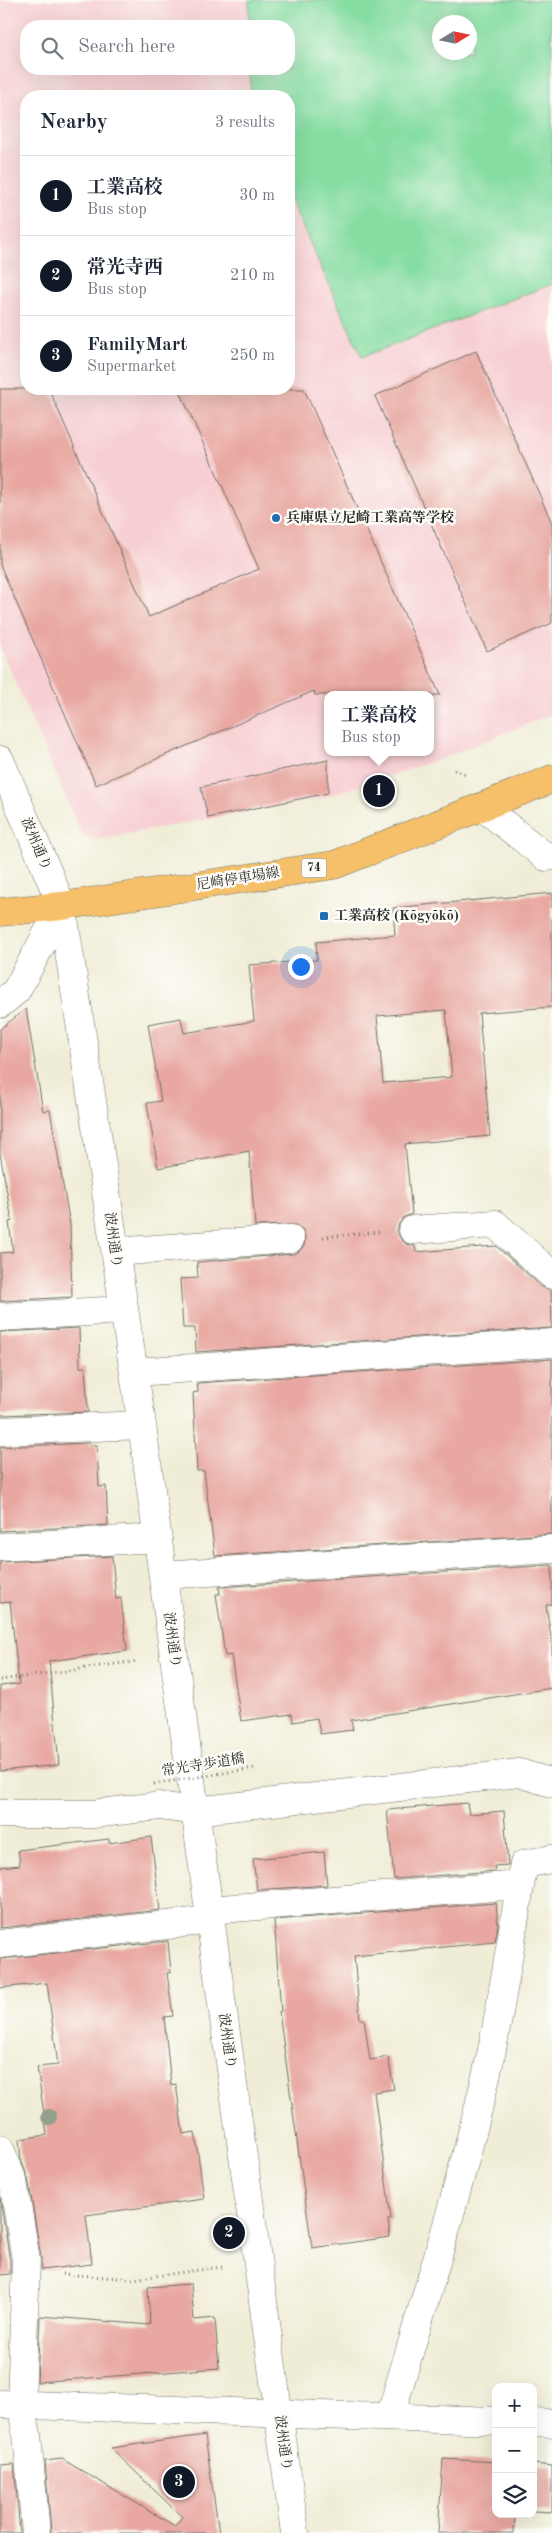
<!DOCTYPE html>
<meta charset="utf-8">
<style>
:root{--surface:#fff;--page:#f6f6f7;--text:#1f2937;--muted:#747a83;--line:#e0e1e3;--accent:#111827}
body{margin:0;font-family:"Old Standard TT","Noto Serif JP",serif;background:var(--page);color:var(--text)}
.controls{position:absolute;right:15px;bottom:15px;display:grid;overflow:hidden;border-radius:10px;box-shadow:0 5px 20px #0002}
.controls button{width:45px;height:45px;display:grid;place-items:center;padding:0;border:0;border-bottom:1px solid var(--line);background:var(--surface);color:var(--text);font:25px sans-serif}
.compass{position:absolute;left:432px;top:15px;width:45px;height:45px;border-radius:50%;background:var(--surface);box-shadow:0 5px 20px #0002;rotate:80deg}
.you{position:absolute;left:300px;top:966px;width:18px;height:18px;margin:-12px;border:4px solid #fff;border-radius:50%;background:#1a73e8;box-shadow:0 0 0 8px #1a73e833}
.badge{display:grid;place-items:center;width:32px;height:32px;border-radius:50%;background:var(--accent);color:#fff;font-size:16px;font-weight:700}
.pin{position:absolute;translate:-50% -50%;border:2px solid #fff;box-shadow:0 1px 5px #0006}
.popup{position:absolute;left:324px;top:691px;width:110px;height:65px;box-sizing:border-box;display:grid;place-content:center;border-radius:10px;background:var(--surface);filter:drop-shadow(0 1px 4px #0005);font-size:16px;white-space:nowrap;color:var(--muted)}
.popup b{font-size:19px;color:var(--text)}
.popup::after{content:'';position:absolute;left:50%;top:100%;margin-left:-10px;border:10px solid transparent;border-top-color:var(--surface)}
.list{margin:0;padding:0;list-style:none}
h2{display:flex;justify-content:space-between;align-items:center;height:65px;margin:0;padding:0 20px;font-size:21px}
h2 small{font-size:16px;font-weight:400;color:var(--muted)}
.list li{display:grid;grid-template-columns:32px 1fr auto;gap:15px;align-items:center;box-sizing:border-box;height:80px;padding:0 20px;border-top:1px solid var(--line)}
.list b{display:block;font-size:19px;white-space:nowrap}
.list p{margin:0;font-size:16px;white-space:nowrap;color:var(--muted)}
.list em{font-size:16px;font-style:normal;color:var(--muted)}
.icon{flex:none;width:28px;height:28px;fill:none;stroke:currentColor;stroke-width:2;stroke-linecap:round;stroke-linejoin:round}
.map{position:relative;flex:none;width:552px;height:2533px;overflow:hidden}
.search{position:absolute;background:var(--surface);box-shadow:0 5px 20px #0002;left:20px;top:20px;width:275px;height:55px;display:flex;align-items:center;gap:12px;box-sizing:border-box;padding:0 18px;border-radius:20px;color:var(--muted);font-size:19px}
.panel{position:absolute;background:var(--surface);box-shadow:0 5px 20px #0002;left:20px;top:90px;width:275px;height:305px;border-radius:20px}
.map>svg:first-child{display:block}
</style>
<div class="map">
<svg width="552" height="2533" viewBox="0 0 552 2533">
<rect width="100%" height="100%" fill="#fdfcf7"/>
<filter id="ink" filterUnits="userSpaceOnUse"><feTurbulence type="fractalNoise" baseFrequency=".02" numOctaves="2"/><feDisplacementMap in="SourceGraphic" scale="10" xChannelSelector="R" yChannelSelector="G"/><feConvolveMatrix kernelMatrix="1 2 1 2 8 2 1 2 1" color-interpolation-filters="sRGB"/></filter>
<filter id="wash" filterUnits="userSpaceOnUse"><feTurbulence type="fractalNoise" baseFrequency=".0096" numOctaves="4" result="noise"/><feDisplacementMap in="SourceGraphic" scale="20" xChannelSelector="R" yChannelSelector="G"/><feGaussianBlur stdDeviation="1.12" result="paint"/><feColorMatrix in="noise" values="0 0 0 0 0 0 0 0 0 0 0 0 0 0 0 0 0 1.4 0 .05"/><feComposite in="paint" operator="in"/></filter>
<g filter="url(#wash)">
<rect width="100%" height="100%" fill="#f0edd7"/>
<path fill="#f7cfd3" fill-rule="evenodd" d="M0 0H552V714L443 758 325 797 95 840 81 833 0 647ZM440 22H470V52H440ZM26 26H289V69H26ZM26 96H289V389H26ZM328 695H430V752H328Z"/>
<path fill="#86dda2" stroke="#588466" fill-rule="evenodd" d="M249 0H552V284L362 357 289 197V96H251L250 69H289V26H249ZM440 22H470V52H440Z"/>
<g id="blocks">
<path fill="#e8a8a1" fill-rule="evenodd" d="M476 351 552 523V623L487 651 375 396Z
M0 389H49L149 617 259 569 179 389H304L440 695H315L314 691 96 785 0 565Z
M328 760V793L208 818 201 787Z
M552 893V1007L479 1013 490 1136 405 1144 412 1214 404 1217 399 1224 397 1231 400 1238 406 1244 415 1246 416 1252 496 1246 542 1287 551 1290 552 1328 196 1352 195 1328H183L180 1279 198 1278 197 1262 292 1254 298 1252 304 1246 305 1237 303 1230 296 1225 255 1226 249 1151 158 1168 147 1103 161 1101 148 1024 181 1018 184 1033 254 1021 249 965 317 960 316 942 395 935 393 908ZM446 1010 452 1077 383 1083 377 1016Z
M26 1009 43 1111 50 1110 70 1225 72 1297 0 1301V1253L13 1252 9 1222 12 1221 0 1153V1029Z
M79 1328 80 1367H85L88 1412 0 1415V1332Z
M552 1359V1534L215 1556 204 1471H197L193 1393 198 1392 197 1383Z
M90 1443V1445H97L99 1487 106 1486 108 1525 0 1531V1447Z
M112 1556 116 1599 121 1598 127 1651 49 1661 59 1765 0 1771V1686L19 1684 10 1602 0 1603V1562Z
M552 1565V1604L546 1605 552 1643V1688L351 1720 353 1730 320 1734 317 1718 293 1722 292 1714 241 1721 231 1655 225 1656 216 1594H220L219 1587Z
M467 1803 469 1814 504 1811 508 1865 494 1866 495 1871 394 1879 387 1810Z
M151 1837 160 1910 0 1928V1867L20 1865 18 1850 109 1839V1843Z
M324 1852 327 1885 257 1890 253 1859Z
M496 1903 498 1925 495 1942 354 1956 360 2019H364L370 2060 388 2057 394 2089 374 2092 391 2219H388L390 2237 312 2248 279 2012 281 2011 274 1920Z
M168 1941 171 1973H167L173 2016 164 2017 171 2085 176 2084 183 2134 195 2132 204 2199 86 2215 92 2264 41 2270V2257L28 2178 21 2160 19 2139 47 2135 37 2067 58 2065 47 1983 0 1988V1959Z
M0 2198 10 2261V2274L0 2275Z
M191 2284 194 2320 215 2318 219 2368 37 2382 40 2316 150 2325 148 2287Z
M205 2435 219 2533H51L45 2461 62 2459 175 2526 182 2517 111 2448Z
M443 2459 496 2462V2514H515L514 2533H438Z
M14 2464 20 2533H0V2465Z
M533 2464 552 2466V2512L533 2511Z"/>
</g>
</g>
<g filter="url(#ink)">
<use href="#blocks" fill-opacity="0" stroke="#706f67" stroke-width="1"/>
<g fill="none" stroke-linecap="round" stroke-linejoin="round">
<g stroke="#706f67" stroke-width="29">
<path id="minor" d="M0 760 62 906 142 1425 295 2533
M483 807 546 857 552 856
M0 1004 16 991 62 906
M413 1230 495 1224 552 1275
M115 1252 290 1239
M0 1317 123 1310
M135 1372 552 1343
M0 1431 142 1425
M0 1547 158 1538
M163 1575 552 1549
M0 1814H93L159 1806 196 1811 519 1773 552 1783
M209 1910 520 1885
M0 1944 211 1920
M0 2149 13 2181 26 2260 21 2404 27 2435 36 2533
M0 2404 496 2421
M390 2417C425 2298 463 2179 490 2059 504 1994 512 1929 524 1864L552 1859
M533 2422 552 2423"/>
</g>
<g stroke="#706f67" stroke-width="29">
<path id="major" d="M0 912 62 906 334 865 552 779"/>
</g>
<path stroke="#706f67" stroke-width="3" stroke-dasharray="1 4" stroke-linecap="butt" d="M454 770 466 774
M323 1237 379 1232
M0 1680 138 1661
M62 2274 132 2279 222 2267"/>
<use href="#minor" stroke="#fff" stroke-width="28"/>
<use href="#major" stroke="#f6c06b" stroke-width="28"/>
<path stroke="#706f67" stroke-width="3" stroke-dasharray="1 4" stroke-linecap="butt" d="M154 1784 255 1768"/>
</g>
<circle fill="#929f8c" cx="49" cy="2117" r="8"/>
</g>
<g fill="#1f6fb2" stroke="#fdfcf7" stroke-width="2">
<circle cx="276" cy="518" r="5"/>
<rect x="319" y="911" width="10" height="10" rx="2.5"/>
</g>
<g text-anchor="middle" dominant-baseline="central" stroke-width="5" stroke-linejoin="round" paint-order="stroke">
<rect fill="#fdfcf7" stroke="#6a6a68" stroke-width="1" x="301.5" y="858.5" width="25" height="19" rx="4"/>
<g font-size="12" font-weight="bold" fill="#2b2b2b">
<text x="314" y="868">74</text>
</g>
<g font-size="14" font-weight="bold" fill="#2b2b2b" stroke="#fdfcf7" text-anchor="start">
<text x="286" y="518">兵庫県立尼崎工業高等学校</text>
<text x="334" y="916">工業高校 (Kōgyōkō)</text>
</g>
<g font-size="14" fill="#2b2b2b" stroke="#fdfcf7">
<text transform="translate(36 844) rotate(67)">波州通り</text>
<text transform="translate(238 879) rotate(-9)">尼崎停車場線</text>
<text transform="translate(113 1240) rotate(82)">波州通り</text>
<text transform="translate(172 1640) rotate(82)">波州通り</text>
<text transform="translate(203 1765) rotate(-9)">常光寺歩道橋</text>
<text transform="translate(227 2041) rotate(82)">波州通り</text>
<text transform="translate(283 2443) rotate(82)">波州通り</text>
</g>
</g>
</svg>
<div class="controls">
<button>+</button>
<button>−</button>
<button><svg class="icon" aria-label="layers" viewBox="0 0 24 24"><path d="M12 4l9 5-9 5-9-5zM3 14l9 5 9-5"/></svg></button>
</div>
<svg class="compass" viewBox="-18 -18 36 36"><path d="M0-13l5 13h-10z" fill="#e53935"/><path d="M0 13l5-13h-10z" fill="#747a83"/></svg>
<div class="you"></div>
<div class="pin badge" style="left:379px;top:791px">1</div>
<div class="popup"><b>工業高校</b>Bus stop</div>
<div class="pin badge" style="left:229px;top:2233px">2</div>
<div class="pin badge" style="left:179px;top:2482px">3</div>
<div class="search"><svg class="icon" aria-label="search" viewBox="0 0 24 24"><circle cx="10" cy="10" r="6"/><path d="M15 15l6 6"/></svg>Search here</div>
<section class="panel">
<h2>Nearby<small>3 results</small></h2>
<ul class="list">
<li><span class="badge">1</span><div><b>工業高校</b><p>Bus stop</p></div><em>30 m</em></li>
<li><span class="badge">2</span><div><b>常光寺西</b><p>Bus stop</p></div><em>210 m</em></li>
<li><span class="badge">3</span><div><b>FamilyMart</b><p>Supermarket</p></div><em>250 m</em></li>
</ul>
</section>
</div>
